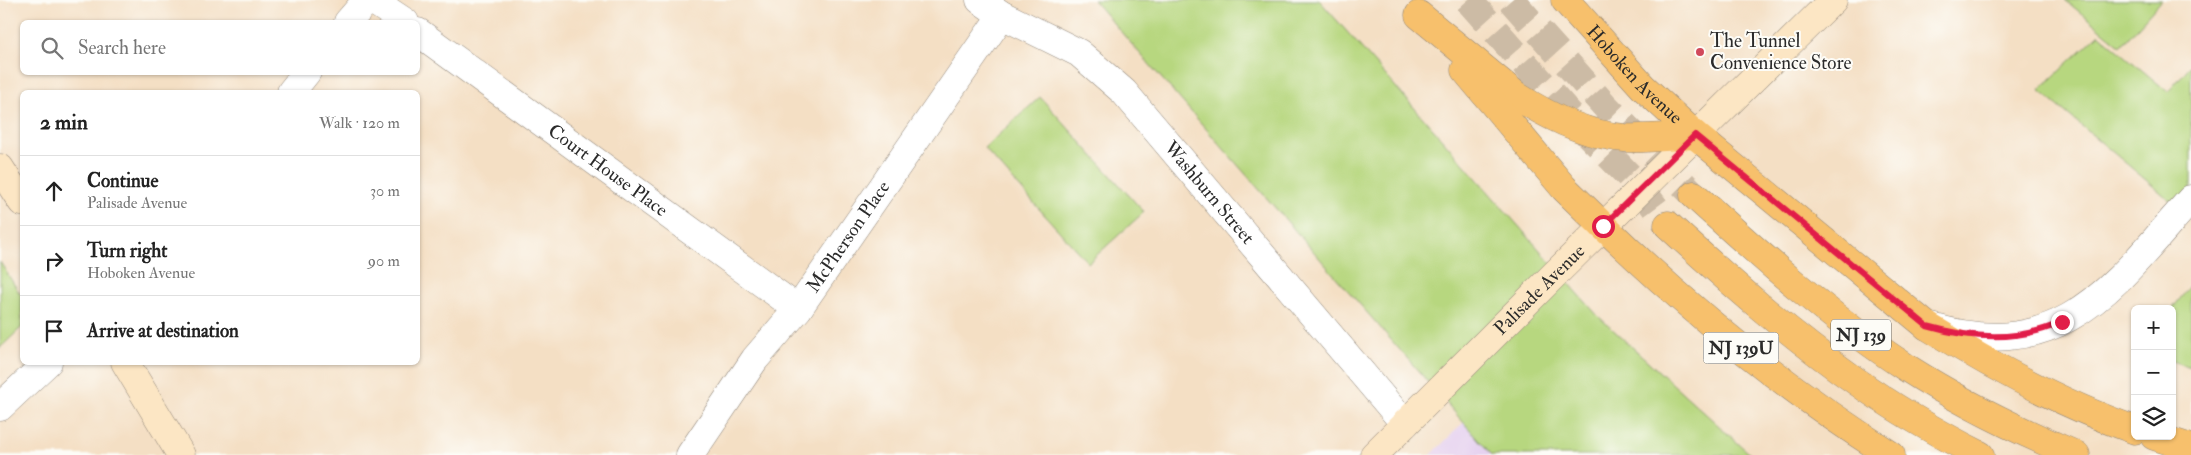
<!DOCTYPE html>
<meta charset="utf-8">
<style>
:root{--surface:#fff;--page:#f6f6f6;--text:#222;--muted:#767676;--line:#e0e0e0}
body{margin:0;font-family:"IM FELL Double Pica",serif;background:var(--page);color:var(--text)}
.controls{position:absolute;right:15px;bottom:15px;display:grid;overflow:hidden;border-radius:8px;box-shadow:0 1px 4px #0004}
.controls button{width:45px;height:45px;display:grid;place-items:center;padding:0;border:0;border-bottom:1px solid var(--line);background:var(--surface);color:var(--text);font:25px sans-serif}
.stop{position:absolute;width:15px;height:15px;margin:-11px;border:4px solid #e11d48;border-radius:50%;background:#fff}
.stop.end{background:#e11d48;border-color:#fff;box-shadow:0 1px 5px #0008}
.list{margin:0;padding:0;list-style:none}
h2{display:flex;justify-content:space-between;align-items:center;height:65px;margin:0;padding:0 20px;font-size:21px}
h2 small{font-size:16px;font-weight:400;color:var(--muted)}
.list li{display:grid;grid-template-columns:32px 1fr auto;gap:15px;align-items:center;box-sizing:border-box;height:70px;padding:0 20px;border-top:1px solid var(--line)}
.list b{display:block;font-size:19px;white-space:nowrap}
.list p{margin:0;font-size:16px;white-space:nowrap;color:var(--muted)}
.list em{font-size:16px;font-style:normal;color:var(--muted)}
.icon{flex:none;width:28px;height:28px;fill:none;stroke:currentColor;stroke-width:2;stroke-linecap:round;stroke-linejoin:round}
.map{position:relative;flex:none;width:2191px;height:455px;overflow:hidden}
.search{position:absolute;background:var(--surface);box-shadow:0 1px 4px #0004;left:20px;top:20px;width:400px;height:55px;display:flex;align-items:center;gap:12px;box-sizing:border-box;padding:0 18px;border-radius:8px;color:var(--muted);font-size:19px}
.panel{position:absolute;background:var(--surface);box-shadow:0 1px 4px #0004;left:20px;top:90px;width:400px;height:275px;border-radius:8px}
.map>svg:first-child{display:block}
</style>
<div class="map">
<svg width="2191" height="455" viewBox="0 0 2191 455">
<rect width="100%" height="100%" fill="#fdfcf7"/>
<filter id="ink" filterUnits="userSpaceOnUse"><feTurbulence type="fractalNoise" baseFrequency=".02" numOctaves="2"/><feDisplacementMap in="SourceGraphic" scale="10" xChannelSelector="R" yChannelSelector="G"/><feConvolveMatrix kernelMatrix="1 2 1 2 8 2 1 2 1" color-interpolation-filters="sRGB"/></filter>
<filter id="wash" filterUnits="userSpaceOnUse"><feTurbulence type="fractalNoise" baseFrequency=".0096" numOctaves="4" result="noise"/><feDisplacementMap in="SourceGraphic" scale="20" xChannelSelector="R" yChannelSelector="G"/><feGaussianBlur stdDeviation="1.12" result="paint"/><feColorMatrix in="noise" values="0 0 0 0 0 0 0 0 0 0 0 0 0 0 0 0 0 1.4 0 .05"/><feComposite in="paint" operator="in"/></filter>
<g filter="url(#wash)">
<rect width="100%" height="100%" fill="#f4dfc4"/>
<path fill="#e6d2f0" d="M1464 422 1492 455H1431Z"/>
<path fill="#b7d77f" stroke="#718155" d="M1093 0H1319L1598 316 1751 455H1492Z
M2065 0H2162L2121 46Z
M2099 34 2168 92 2191 65V218L2039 90Z
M1040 97 1144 212 1088 263 984 148Z
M0 262 22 297V327L0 348Z
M2191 285V367L2172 361V309Z"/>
</g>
<g filter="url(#ink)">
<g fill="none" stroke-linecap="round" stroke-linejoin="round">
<path stroke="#ccbba5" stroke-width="28" stroke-dasharray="28 14" stroke-linecap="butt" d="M1468 0 1582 128 1639 186 1668 225
M1511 0 1605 106 1694 195"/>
<g stroke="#908578" stroke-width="29">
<g id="minor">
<path d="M372 0 405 22"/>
<path id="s1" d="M980 0 1002 15 1079 53 1124 92 1405 424"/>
<path id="s2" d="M418 32 798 309"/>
<path id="s3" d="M690 455 755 359 798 309 1002 15"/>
</g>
</g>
<g stroke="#908578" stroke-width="29">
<path id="tertiary" d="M348 22 367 0
M291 92 307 72
M1931 327C2063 365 2113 286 2191 199
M0 407 48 362"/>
</g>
<g stroke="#908578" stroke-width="29">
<g id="secondary">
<path d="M0 168 22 202"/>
<path d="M125 362 181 455"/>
<path id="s4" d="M1374 455 1555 274 1833 0"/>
</g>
</g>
<g stroke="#908578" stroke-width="29">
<g id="primary">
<path id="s5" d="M1565 0 1643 87 1695 135 1927 326"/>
<path d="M1419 15 1517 96C1549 117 1586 135 1625 138 1648 139 1672 136 1695 135"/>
<path d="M1465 70 1564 188 1603 226"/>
</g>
</g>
<g stroke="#908578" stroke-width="29">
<path id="motorway" d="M1694 195C1761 256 1830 318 1907 368 1960 402 2017 430 2076 455
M1668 225C1728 280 1789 334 1856 381 1895 409 1937 433 1980 455
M1603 226C1691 311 1787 390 1891 455
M1927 326C1993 367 2061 404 2135 430
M2154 436 2191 448"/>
</g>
<use href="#minor" stroke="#fff" stroke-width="28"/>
<use href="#tertiary" stroke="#fff" stroke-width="28"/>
<use href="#secondary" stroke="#fce6c4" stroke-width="28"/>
<use href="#primary" stroke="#f7c06c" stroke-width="28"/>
<use href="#motorway" stroke="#f7c06c" stroke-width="28"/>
</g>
</g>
<g fill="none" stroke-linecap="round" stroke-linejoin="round" filter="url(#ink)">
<path stroke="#e11d48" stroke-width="6" d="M1603 226 1695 135 1927 326C1972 339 2019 342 2062 322"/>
</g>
<circle fill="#d1495b" stroke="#fdfcf7" stroke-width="2" cx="1700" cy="52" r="5"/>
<g text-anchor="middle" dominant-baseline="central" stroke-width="4" stroke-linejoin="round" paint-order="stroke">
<g fill="#fdfcf7" stroke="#6a6a68" stroke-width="1">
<rect x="1831" y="319.5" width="60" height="31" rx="4"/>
<rect x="1703.5" y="332.5" width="75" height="31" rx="4"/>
</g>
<g font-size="18" font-weight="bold" fill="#2b2b2b">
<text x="1861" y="335">NJ 139</text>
<text x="1741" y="348">NJ 139U</text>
</g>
<g font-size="19" fill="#2b2b2b" stroke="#fdfcf7" text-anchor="start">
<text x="1710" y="41">The Tunnel<tspan x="1710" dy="22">Convenience Store</tspan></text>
</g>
<g font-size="19" fill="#2b2b2b" stroke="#fdfcf7">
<text stroke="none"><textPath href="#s5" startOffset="102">Hoboken Avenue</textPath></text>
<text stroke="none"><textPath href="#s2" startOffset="235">Court House Place</textPath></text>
<text stroke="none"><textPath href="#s1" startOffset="304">Washburn Street</textPath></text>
<text stroke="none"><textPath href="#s3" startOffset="270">McPherson Place</textPath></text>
<text stroke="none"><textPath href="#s4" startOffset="234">Palisade Avenue</textPath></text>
</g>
</g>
</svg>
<div class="controls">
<button>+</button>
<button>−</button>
<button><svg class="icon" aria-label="layers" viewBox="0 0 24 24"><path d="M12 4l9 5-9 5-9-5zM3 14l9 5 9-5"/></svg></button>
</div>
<div class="stop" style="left:1603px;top:226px"></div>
<div class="stop end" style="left:2062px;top:322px"></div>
<div class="search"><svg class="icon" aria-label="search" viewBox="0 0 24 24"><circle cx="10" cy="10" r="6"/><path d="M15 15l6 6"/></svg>Search here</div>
<section class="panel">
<h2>2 min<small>Walk · 120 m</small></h2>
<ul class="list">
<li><svg class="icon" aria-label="ahead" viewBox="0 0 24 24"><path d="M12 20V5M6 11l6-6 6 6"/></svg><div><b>Continue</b><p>Palisade Avenue</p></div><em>30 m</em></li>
<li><svg class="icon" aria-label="right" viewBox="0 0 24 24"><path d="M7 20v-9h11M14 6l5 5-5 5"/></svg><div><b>Turn right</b><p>Hoboken Avenue</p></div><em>90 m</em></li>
<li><svg class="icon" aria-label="arrive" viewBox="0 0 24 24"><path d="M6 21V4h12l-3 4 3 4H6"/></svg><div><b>Arrive at destination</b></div></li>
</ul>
</section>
</div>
